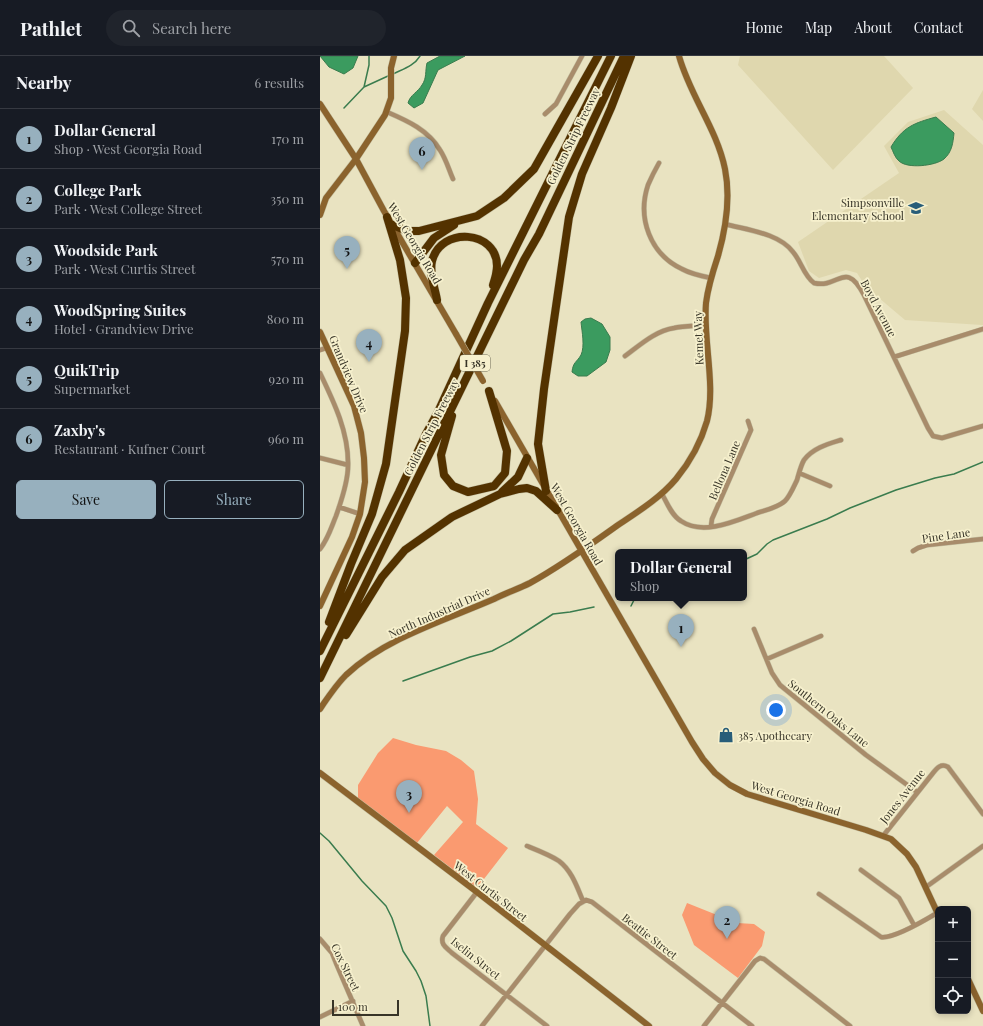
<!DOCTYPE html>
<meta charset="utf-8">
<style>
:root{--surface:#171b24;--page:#20242c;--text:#f1f3f6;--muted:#9ea1a6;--line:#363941;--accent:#97b0be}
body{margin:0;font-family:"Playfair Display",serif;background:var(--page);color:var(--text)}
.controls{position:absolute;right:12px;bottom:12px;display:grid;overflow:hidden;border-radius:6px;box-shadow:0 2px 6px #0003}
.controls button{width:36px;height:36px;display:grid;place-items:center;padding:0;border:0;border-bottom:1px solid var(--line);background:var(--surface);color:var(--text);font:20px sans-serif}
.scale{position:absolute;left:12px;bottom:10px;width:67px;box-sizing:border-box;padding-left:4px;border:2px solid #373427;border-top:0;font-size:11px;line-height:14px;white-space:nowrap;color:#373427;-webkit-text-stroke:3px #f6f0cd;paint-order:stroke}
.you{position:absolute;left:456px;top:654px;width:14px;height:14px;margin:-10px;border:3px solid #fff;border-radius:50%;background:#1a73e8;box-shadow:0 0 0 6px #1a73e833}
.badge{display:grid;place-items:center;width:26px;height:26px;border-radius:50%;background:var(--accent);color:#111;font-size:13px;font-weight:700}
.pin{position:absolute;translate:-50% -33px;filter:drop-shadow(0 1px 2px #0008)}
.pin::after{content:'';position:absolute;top:21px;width:14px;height:12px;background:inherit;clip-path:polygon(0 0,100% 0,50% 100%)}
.popup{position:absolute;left:295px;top:493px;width:132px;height:52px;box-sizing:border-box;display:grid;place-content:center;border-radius:6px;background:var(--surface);filter:drop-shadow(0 1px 3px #0005);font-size:13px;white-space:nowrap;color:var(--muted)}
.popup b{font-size:15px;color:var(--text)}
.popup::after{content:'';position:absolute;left:50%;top:100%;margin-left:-8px;border:8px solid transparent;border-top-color:var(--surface)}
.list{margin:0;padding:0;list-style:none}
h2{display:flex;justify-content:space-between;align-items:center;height:52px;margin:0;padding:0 16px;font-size:17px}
h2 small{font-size:13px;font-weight:400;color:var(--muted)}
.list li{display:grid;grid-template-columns:26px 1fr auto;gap:12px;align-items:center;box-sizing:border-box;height:60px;padding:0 16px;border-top:1px solid var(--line)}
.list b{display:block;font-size:15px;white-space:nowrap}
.list p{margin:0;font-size:13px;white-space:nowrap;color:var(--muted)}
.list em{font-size:13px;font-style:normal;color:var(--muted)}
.actions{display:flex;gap:8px;padding:12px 16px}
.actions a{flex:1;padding:9px 0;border:1px solid var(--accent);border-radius:6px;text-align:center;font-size:14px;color:var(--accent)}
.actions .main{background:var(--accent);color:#111}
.icon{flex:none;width:22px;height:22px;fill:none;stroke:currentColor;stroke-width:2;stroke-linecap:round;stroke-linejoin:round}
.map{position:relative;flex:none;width:663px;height:970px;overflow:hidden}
header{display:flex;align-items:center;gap:24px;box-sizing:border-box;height:56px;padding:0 20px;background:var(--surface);border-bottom:1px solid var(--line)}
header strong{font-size:19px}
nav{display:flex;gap:22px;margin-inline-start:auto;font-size:14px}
.search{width:280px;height:36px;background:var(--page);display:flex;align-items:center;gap:10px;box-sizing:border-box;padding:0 14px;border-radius:22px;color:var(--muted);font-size:15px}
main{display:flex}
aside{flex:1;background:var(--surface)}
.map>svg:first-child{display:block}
</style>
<header>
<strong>Pathlet</strong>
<div class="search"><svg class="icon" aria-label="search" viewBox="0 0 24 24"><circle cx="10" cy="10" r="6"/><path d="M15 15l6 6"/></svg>Search here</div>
<nav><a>Home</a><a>Map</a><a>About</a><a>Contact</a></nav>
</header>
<main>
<aside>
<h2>Nearby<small>6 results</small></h2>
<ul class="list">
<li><span class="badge">1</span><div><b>Dollar General</b><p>Shop · West Georgia Road</p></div><em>170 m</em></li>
<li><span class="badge">2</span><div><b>College Park</b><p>Park · West College Street</p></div><em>350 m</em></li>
<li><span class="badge">3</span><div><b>Woodside Park</b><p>Park · West Curtis Street</p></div><em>570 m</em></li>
<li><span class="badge">4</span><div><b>WoodSpring Suites</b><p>Hotel · Grandview Drive</p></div><em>800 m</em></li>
<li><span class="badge">5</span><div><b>QuikTrip</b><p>Supermarket</p></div><em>920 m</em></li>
<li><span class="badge">6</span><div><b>Zaxby's</b><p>Restaurant · Kufner Court</p></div><em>960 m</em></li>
</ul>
<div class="actions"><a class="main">Save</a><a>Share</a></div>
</aside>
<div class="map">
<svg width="663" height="970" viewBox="0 0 663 970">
<rect width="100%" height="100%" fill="#e9e3c1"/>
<path fill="#dfd7ae" d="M420 0H564L593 32 513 114 418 9Z
M663 34V65L652 53Z
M624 54 663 89V269H662L585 264 546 231 537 217 526 214 499 222 489 215 478 186 579 117 564 90 588 66Z"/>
<path fill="#fa9a70" d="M73 682 96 689 126 695 141 704 154 715 158 743 156 768 188 792 157 832 114 799 143 766 127 750 97 787 38 742V729L58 697Z
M367 847 417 867 434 868 445 876 442 890 418 922 374 889 362 859Z"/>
<path fill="#3b9b5f" stroke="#3a7c4e" d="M0 0H38L33 12 24 18 9 11Z
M120 0H145L118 14 103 47 94 52 88 47C90 39 98 36 102 29 107 22 105 15 107 7Z
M616 61 634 77C633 87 632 96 624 103 615 110 587 113 579 105 575 102 573 95 571 91 583 71 594 67 616 61Z
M271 262 282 268 290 281V294L286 306 267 320H258L252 316C253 306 257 306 261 299 265 290 262 276 261 266L265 263Z"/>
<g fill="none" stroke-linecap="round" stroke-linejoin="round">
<path stroke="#3a7c4e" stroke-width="1.5" d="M73 18C83 13 94 10 100 0
M44 31 49 9V0
M24 52 44 31 68 20
M424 504 437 498 447 488 453 484 507 463 530 452 576 434 615 422 634 418 663 406
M311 550 315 542
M83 625 150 601 172 595 191 585 233 558 250 556 274 551
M0 777 9 785 42 825 66 850 72 862 83 895 96 915 101 925 106 940 110 970"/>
<g stroke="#c5c0a2" stroke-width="5.5">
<path id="street" d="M67 56C88 65 108 74 120 94 126 103 129 114 133 123
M225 58 236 48 262 0
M339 107C335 114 331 122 328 129 317 162 330 198 362 213 371 218 381 220 391 222
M405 168C427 174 459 177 473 196 481 205 484 220 494 227 519 233 525 203 544 239L608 372 613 380 622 382 663 370
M0 294 6 292
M305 300C320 289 335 275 354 272 364 270 375 270 385 269
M574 301 663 273
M0 317C14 346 29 377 28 410 28 425 21 446 16 460 11 472 8 483 0 493
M0 402 28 409
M479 417 510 430
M342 438C347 447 352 460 361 465 383 480 415 465 437 457 446 454 457 452 465 445 470 440 474 430 477 424 479 417 481 409 484 404 493 392 508 388 521 384
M19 451 40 458
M391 470 392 463 431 374 428 365
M593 495 598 492 607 489 663 483
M434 573 452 617 460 629 546 699 597 736
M447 603 501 580
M563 780 613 717C617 712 621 707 628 711L663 758
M207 790C217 794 230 799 239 805 252 815 257 831 263 845
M541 814 579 842 594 869
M606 831 663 790
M157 836 123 880C120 889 127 892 132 897L227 970
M499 838 561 881C573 883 607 863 617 857
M0 883 12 897 16 907 43 970
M0 961 33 945
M162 970 250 858 259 848 266 844 272 846 432 970
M384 970 435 905 440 902 444 903 530 970"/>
</g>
<g stroke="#c5c0a2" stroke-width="7">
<path id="secondary" d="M0 48 36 103 64 155 136 278
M0 159 6 142 36 103 65 59 71 42V12L74 0
M0 276 34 350 41 377 44 402 45 426 40 458 32 481 0 550
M175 345 372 686 383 703 395 717 410 729 427 738 546 774 571 783 587 798 596 811 618 858
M0 653C8 641 16 629 26 619 65 582 126 564 174 543 186 537 198 533 210 527 241 510 270 489 298 469 319 455 340 442 356 423 370 406 381 386 387 365 396 329 383 285 386 247 388 231 393 215 398 200 406 172 411 143 405 113 397 73 370 40 359 0
M0 717 157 836 329 970
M648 923 663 955"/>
</g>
<g stroke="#c5c0a2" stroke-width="9">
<path id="highway" d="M73 169 87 175H99L157 160 184 142 214 113 278 0
M95 207 114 182 134 169
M117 244C115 232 109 218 112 205 121 170 177 174 177 210 177 217 175 223 173 229
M132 360 121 399 124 419 133 430 148 436 174 430 185 417 187 395 169 335
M226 435 218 388 224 333 249 161 262 118 291 52 311 0
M182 436 198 421 207 402
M9 566 31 508 52 458 66 408 85 275 86 242 80 204 67 161
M26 579 62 521 85 494 132 461 180 438 199 433 207 432 216 435 237 454
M0 595 79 436 106 378 118 356 168 247 291 0
M0 622 204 204 219 178 304 0"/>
</g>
<use href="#street" stroke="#a88c6b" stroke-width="4.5"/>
<use href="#secondary" stroke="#8b632d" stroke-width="6"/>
<use href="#highway" stroke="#533200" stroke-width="8"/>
<g stroke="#c5c0a2" stroke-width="7" stroke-linecap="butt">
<path id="secondary-bridge" d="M136 278 163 325"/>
</g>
<use href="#secondary-bridge" stroke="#8b632d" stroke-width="6"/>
</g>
<defs>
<g id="school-bare" transform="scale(1.2)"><path d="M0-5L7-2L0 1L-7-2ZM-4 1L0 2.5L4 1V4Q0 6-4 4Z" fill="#285d79" stroke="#f6f0cd" stroke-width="2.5" paint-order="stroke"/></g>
<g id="shop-bare" transform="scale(1.2)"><path d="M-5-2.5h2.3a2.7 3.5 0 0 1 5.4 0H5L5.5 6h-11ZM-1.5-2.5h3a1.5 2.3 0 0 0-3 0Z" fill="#285d79" stroke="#f6f0cd" stroke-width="2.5" paint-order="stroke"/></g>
</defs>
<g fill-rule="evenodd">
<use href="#school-bare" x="596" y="152"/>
<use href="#shop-bare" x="406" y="679"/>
</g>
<g text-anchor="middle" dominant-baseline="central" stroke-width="3.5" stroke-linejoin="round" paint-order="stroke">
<rect fill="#f6f0cd" stroke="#706c59" stroke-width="1" x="140" y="299" width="30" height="16" rx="3"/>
<g font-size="10" font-weight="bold" fill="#373427">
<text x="155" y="307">I 385</text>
</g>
<g font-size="11" fill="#373427" stroke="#f6f0cd">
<text transform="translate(253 80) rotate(-64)">Golden Strip Freeway</text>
<text transform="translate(95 187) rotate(59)">West Georgia Road</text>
<text transform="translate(559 252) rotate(62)">Boyd Avenue</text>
<text transform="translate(378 282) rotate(-92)">Kemet Way</text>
<text transform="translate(29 318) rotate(67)">Grandview Drive</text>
<text transform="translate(111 371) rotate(-63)">Golden Strip Freeway</text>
<text transform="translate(404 414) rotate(-67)">Bellona Lane</text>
<text transform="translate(257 468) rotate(60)">West Georgia Road</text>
<text transform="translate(626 479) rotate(-8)">Pine Lane</text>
<text transform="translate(119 556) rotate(-24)">North Industrial Drive</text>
<text transform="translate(509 657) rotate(39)">Southern Oaks Lane</text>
<text transform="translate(582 740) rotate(-52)">Jones Avenue</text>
<text transform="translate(476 742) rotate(17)">West Georgia Road</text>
<text transform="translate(171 835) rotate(38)">West Curtis Street</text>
<text transform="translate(330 880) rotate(38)">Beattie Street</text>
<text transform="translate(156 902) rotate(39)">Iselin Street</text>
<text transform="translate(26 911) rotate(64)">Cox Street</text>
</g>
<g font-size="11" fill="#373427" stroke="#f6f0cd" text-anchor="end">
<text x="584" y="146">Simpsonville<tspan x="584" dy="13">Elementary School</tspan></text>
<text x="418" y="679" text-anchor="start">385 Apothecary</text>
</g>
</g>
</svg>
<div class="controls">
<button>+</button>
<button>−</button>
<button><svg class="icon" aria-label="locate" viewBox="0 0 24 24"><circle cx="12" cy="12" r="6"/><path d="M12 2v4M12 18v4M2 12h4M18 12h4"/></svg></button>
</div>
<div class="scale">100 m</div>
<div class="you"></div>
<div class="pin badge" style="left:361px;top:591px">1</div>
<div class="popup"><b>Dollar General</b>Shop</div>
<div class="pin badge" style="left:407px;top:883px">2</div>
<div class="pin badge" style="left:89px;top:757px">3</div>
<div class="pin badge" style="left:49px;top:306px">4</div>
<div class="pin badge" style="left:27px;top:213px">5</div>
<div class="pin badge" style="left:102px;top:114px">6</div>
</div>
</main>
